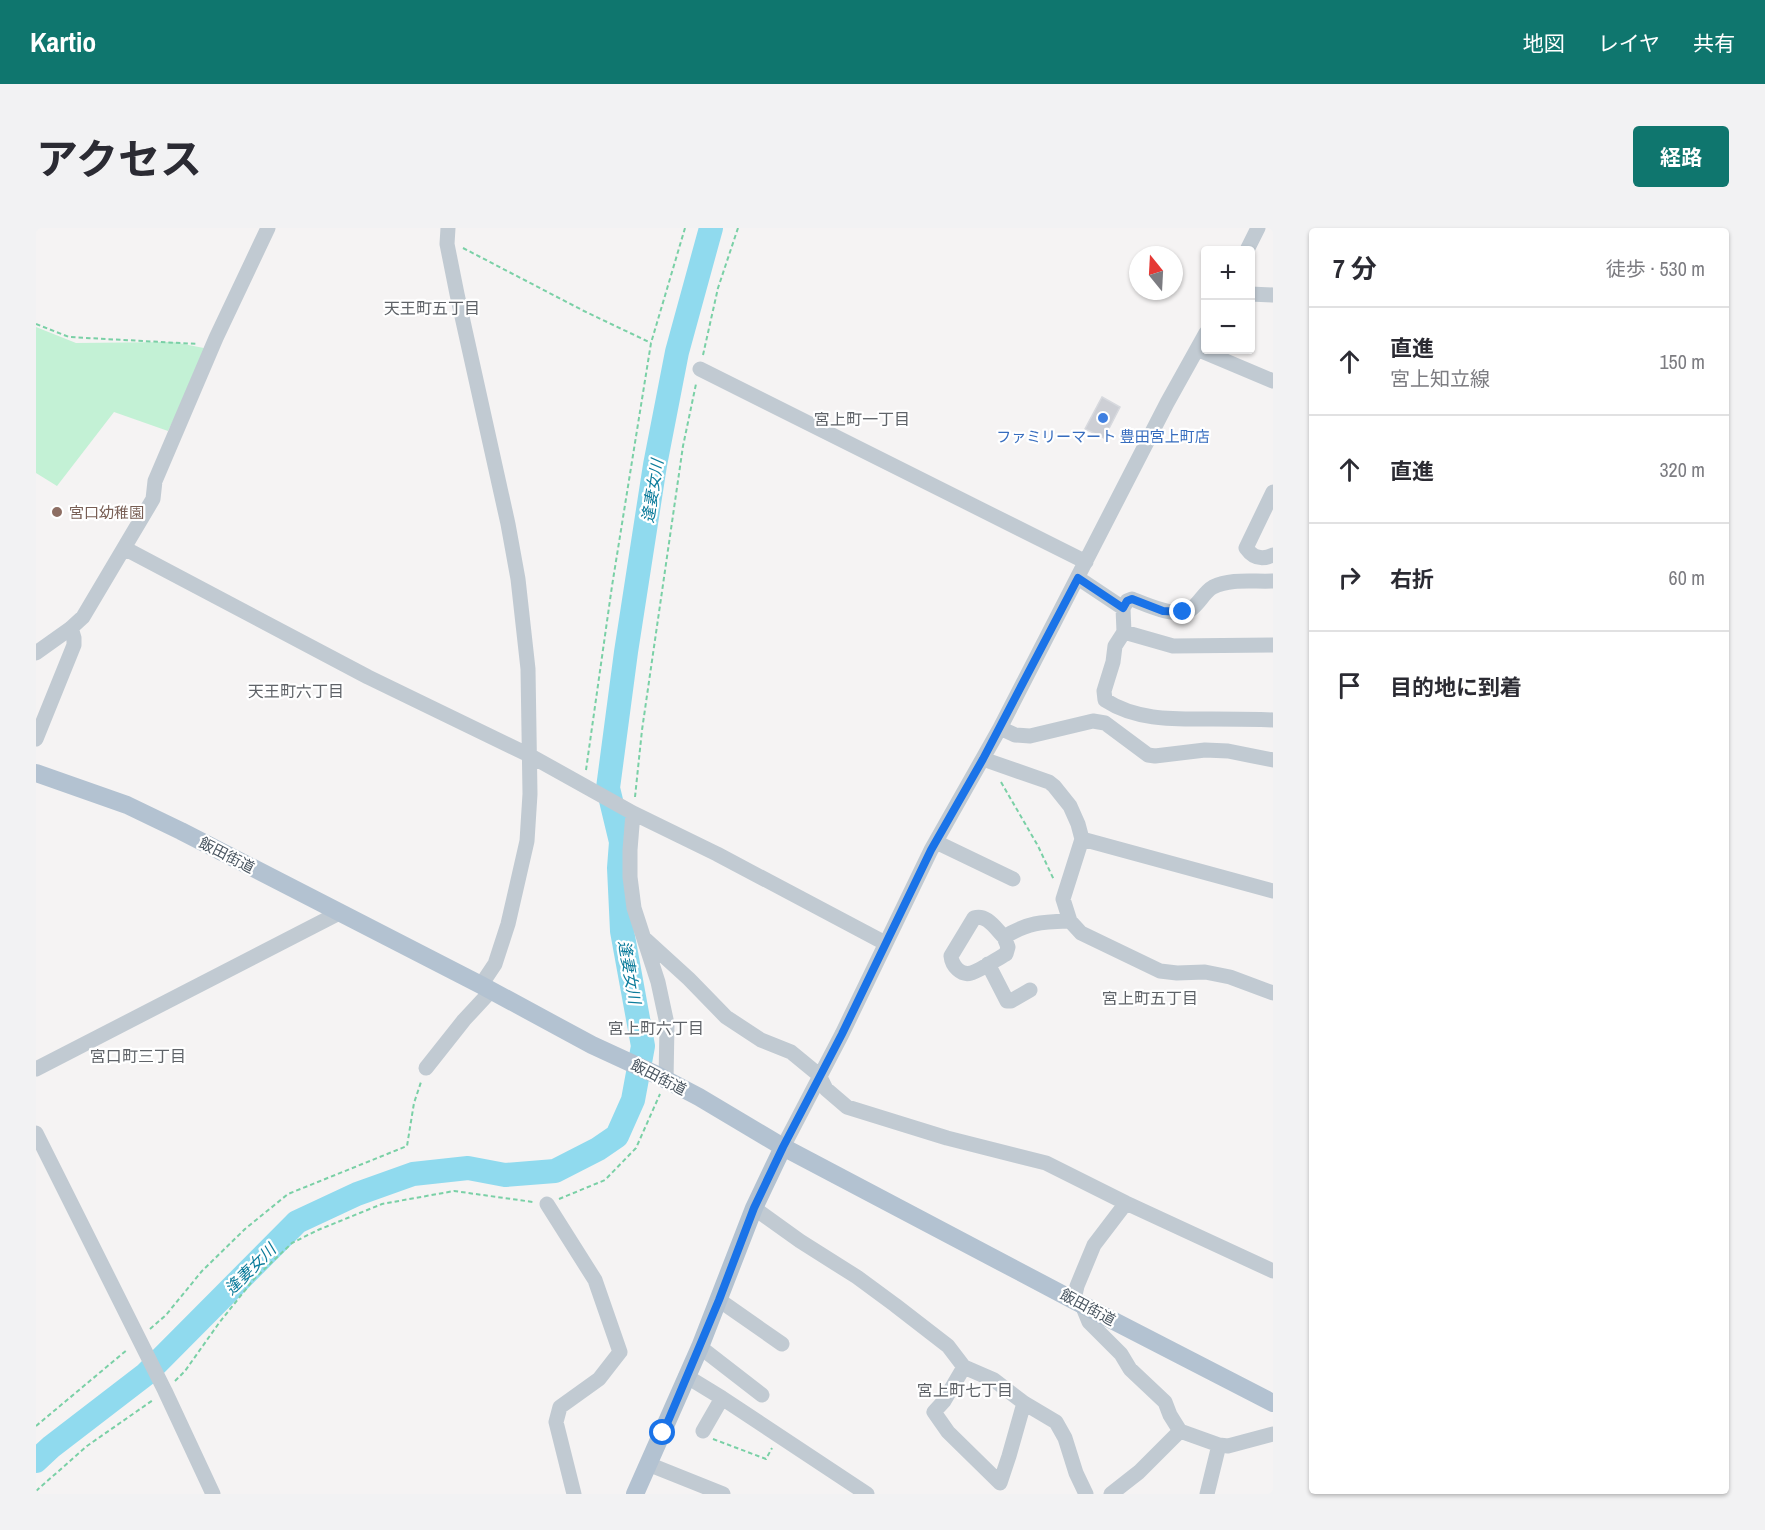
<!DOCTYPE html>
<html lang="ja">
<meta charset="utf-8">
<style>
:root{--surface:#fff;--page:#f2f2f3;--text:#2b2b33;--muted:#7c7c81;--line:#e1e1e2;--accent:#0f766e}
body{margin:0;font-family:"Archivo Narrow","Noto Sans JP",sans-serif;background:var(--page);color:var(--text)}
.controls{position:absolute;right:18px;top:18px;display:grid;overflow:hidden;border-radius:6px;box-shadow:0 2px 4px #0004}
.controls button{width:54px;height:54px;display:grid;place-items:center;padding:0;border:0;border-bottom:2px solid var(--line);background:var(--surface);color:var(--text);font:30px sans-serif}
.compass{position:absolute;left:1093px;top:18px;width:54px;height:54px;border-radius:50%;background:var(--surface);box-shadow:0 2px 4px #0004;rotate:342deg}
.stop{position:absolute;width:18px;height:18px;margin:-14px;border:4px solid #1a73e8;border-radius:50%;background:#fff}
.stop.end{background:#1a73e8;border-color:#fff;box-shadow:0 2px 6px #0008}
.list{margin:0;padding:0;list-style:none}
h2{display:flex;justify-content:space-between;align-items:center;height:78px;margin:0;padding:0 24px;font-size:26px}
h2 small{font-size:20px;font-weight:400;color:var(--muted)}
.list li{display:grid;grid-template-columns:39px 1fr auto;gap:18px;align-items:center;box-sizing:border-box;height:108px;padding:0 24px;border-top:2px solid var(--line)}
.list b{display:block;font-size:22px;white-space:nowrap}
.list p{margin:0;font-size:20px;white-space:nowrap;color:var(--muted)}
.list em{font-size:20px;font-style:normal;color:var(--muted)}
.icon{flex:none;width:33px;height:33px;fill:none;stroke:currentColor;stroke-width:2;stroke-linecap:round;stroke-linejoin:round}
.map{position:relative;flex:none;width:1237px;height:1266px;overflow:hidden;border-radius:6px}
header{display:flex;align-items:center;gap:36px;box-sizing:border-box;height:84px;padding:0 30px;background:var(--accent);color:#fff}
header strong{font-size:28px}
nav{display:flex;gap:33px;margin-inline-start:auto;font-size:21px}
.intro{display:flex;align-items:center;justify-content:space-between;box-sizing:border-box;height:144px;padding:0 36px}
h1{margin:0;font-size:42px}
.button{padding:15px 27px;border-radius:6px;background:var(--accent);color:#fff;font-size:21px;font-weight:700}
main{display:flex;gap:36px;padding:0 36px}
aside{flex:1;background:var(--surface);border-radius:6px;box-shadow:0 2px 4px #0004}
.map>svg:first-child{display:block}
</style>
<header>
<strong>Kartio</strong>
<nav><a>地図</a><a>レイヤ</a><a>共有</a></nav>
</header>
<div class="intro"><h1>アクセス</h1><a class="button">経路</a></div>
<main>
<div class="map">
<svg width="1237" height="1266" viewBox="0 0 1237 1266">
<rect width="100%" height="100%" fill="#f5f3f3"/>
<path fill="#c3f1d5" d="M0 99 40 115 137 114 173 121 132 203 78 184 21 258 0 245Z"/>
<g fill="none" stroke-linecap="round" stroke-linejoin="round">
<path stroke="#90daee" stroke-width="24" d="M0 1233 15 1219 110 1146 261 994 321 966 377 946 432 940 469 947 519 943 562 921 581 908 597 872 607 818 586 703 583 640 585 614 572 560 590 424 619 237 641 124 675 0"/>
</g>
<path fill="#cdcfd5" stroke="#d7d9de" stroke-width="1.5" d="M1066 169 1084 179 1068 210 1049 201Z"/>
<g fill="none" stroke-linecap="round" stroke-linejoin="round">
<path stroke="#7ad0a6" stroke-width="2" stroke-dasharray="4.5 3" stroke-linecap="butt" d="M427 20 548 83 615 115
M0 96 33 109 162 116
M667 127 682 60 702 0
M550 542 576 358 615 115 649 0
M965 554 1002 618 1018 652
M599 569 606 502 647 218 660 156
M523 971 569 952 600 920 624 866
M114 1101 130 1087 166 1043 209 1001 252 966 371 918 378 875 385 854
M139 1153 149 1143 183 1095 218 1051 256 1015 282 1002 346 976 418 963 497 974
M0 1198 92 1121
M677 1211 730 1231 736 1220
M0 1263 51 1218 117 1172"/>
<path stroke="#c1cad2" stroke-width="15" d="M412 0 411 16 421 66 472 296 482 351 492 441 494 566 491 613 472 696 459 736 445 757
M1211 22 1222 0
M1214 66 1237 67
M1161 121 1237 153
M664 141 1050 334
M1237 264 1210 320C1217 330 1226 332 1237 327
M88 320 332 449 493 527 597 585 681 626 849 715
M1042 350 1087 380 1088 404 1079 418 1077 434 1068 463 1069 472C1101 493 1140 491 1177 491 1197 491 1217 491 1237 492
M1087 380 1091 373 1096 371C1109 376 1141 391 1154 382 1163 376 1168 364 1177 359 1195 350 1218 354 1237 353
M1088 404 1137 418 1237 417
M0 425 35 400 47 389 117 271 119 253 180 110 232 0
M964 500 979 507 994 508 1057 493 1069 495 1112 527 1119 528 1169 522 1192 523 1237 532
M0 511 38 417V410L35 400
M947 531 1013 554 1018 558 1034 578 1042 596 1046 611 1027 671 1034 693 1045 705 1124 743 1141 745 1169 744 1194 749 1237 765
M597 585 594 622V649L598 680 622 754 631 796 630 853
M1046 611 1237 663
M900 614 977 651
M968 709 972 719 970 726C962 730 944 743 935 745 925 748 916 738 915 728L938 690C951 686 959 700 968 709 993 694 1006 694 1034 693
M608 710 653 751 690 789 725 812 755 824 783 847 790 861 811 879 911 910 1010 935 1090 975 1237 1043
M952 736 971 773H975L994 762
M390 840 428 792 454 764
M0 841 303 685
M0 905 129 1163 177 1266
M747 919 806 806 895 622 964 500 1131 175 1170 105
M511 976 559 1052 584 1124 563 1151 524 1179 520 1194 538 1266
M718 980 764 1013 821 1049 859 1077 912 1118 928 1139 958 1152 988 1175 973 1228 964 1255 912 1204 898 1184 908 1173 928 1139
M683 1072 746 1116
M1038 1072 1041 1058 1058 1017 1090 975
M1046 1077 1053 1094 1085 1126 1094 1141 1129 1174 1134 1187 1144 1203 1183 1217 1192 1218 1237 1206
M664 1119 726 1167
M650 1148 686 1170 831 1266
M988 1175 1020 1194 1029 1210 1040 1245 1050 1266
M667 1203 686 1170
M612 1236 687 1266
M1075 1266 1103 1244 1144 1203
M1171 1266 1183 1217"/>
<path stroke="#b3c2d1" stroke-width="18" d="M0 545 91 577 145 603 445 757 556 817 621 847 663 869 747 919 1039 1073 1237 1175
M599 1266 664 1119 718 980 747 919"/>
</g>
<g fill="none" stroke-linecap="round" stroke-linejoin="round">
<path stroke="#1a73e8" stroke-width="8" d="M627 1205 683 1072 718 980 747 919 806 806 895 622 947 531 1042 350 1087 380 1091 373 1096 371 1127 383 1147 384"/>
</g>
<circle fill="#3f7fe0" stroke="#fff" stroke-width="2" cx="1067" cy="190" r="6"/>
<circle fill="#8d6e63" stroke="#fff" stroke-width="2" cx="21" cy="284" r="6"/>
<g text-anchor="middle" dominant-baseline="central" stroke-width="4.5" stroke-linejoin="round" paint-order="stroke">
<g font-size="15" fill="#366cbe" stroke="#fff">
<text x="1067" y="208">ファミリーマート 豊田宮上町店</text>
</g>
<g font-size="15" fill="#785e54" stroke="#fff" text-anchor="start">
<text x="33" y="284">宮口幼稚園</text>
</g>
<g font-size="15" fill="#4a5661" stroke="#fff">
<text transform="translate(191 627) rotate(27)">飯田街道</text>
<text transform="translate(623 849) rotate(27)">飯田街道</text>
<text transform="translate(1052 1079) rotate(28)">飯田街道</text>
</g>
<g font-size="16" fill="#5f6368" stroke="#fff">
<text x="396" y="80">天王町五丁目</text>
<text x="826" y="191">宮上町一丁目</text>
<text x="260" y="463">天王町六丁目</text>
<text x="1114" y="770">宮上町五丁目</text>
<text x="620" y="800">宮上町六丁目</text>
<text x="102" y="828">宮口町三丁目</text>
<text x="929" y="1162">宮上町七丁目</text>
</g>
<g font-size="16" font-style="italic" fill="#0c7c9b" stroke="#fff">
<text transform="translate(616 263) rotate(-81)">逢妻女川</text>
<text transform="translate(594 744) rotate(80)">逢妻女川</text>
<text transform="translate(214 1041) rotate(-45)">逢妻女川</text>
</g>
</g>
</svg>
<div class="controls">
<button>+</button>
<button>−</button>
</div>
<svg class="compass" viewBox="-18 -18 36 36"><path d="M0-13l5 13h-10z" fill="#e53935"/><path d="M0 13l5-13h-10z" fill="#7c7c81"/></svg>
<div class="stop" style="left:627px;top:1205px"></div>
<div class="stop end" style="left:1147px;top:384px"></div>
</div>
<aside>
<h2>7 分<small>徒歩 · 530 m</small></h2>
<ul class="list">
<li><svg class="icon" aria-label="ahead" viewBox="0 0 24 24"><path d="M12 20V5M6 11l6-6 6 6"/></svg><div><b>直進</b><p>宮上知立線</p></div><em>150 m</em></li>
<li><svg class="icon" aria-label="ahead" viewBox="0 0 24 24"><path d="M12 20V5M6 11l6-6 6 6"/></svg><div><b>直進</b></div><em>320 m</em></li>
<li><svg class="icon" aria-label="right" viewBox="0 0 24 24"><path d="M7 20v-9h11M14 6l5 5-5 5"/></svg><div><b>右折</b></div><em>60 m</em></li>
<li><svg class="icon" aria-label="arrive" viewBox="0 0 24 24"><path d="M6 21V4h12l-3 4 3 4H6"/></svg><div><b>目的地に到着</b></div></li>
</ul>
</aside>
</main>
